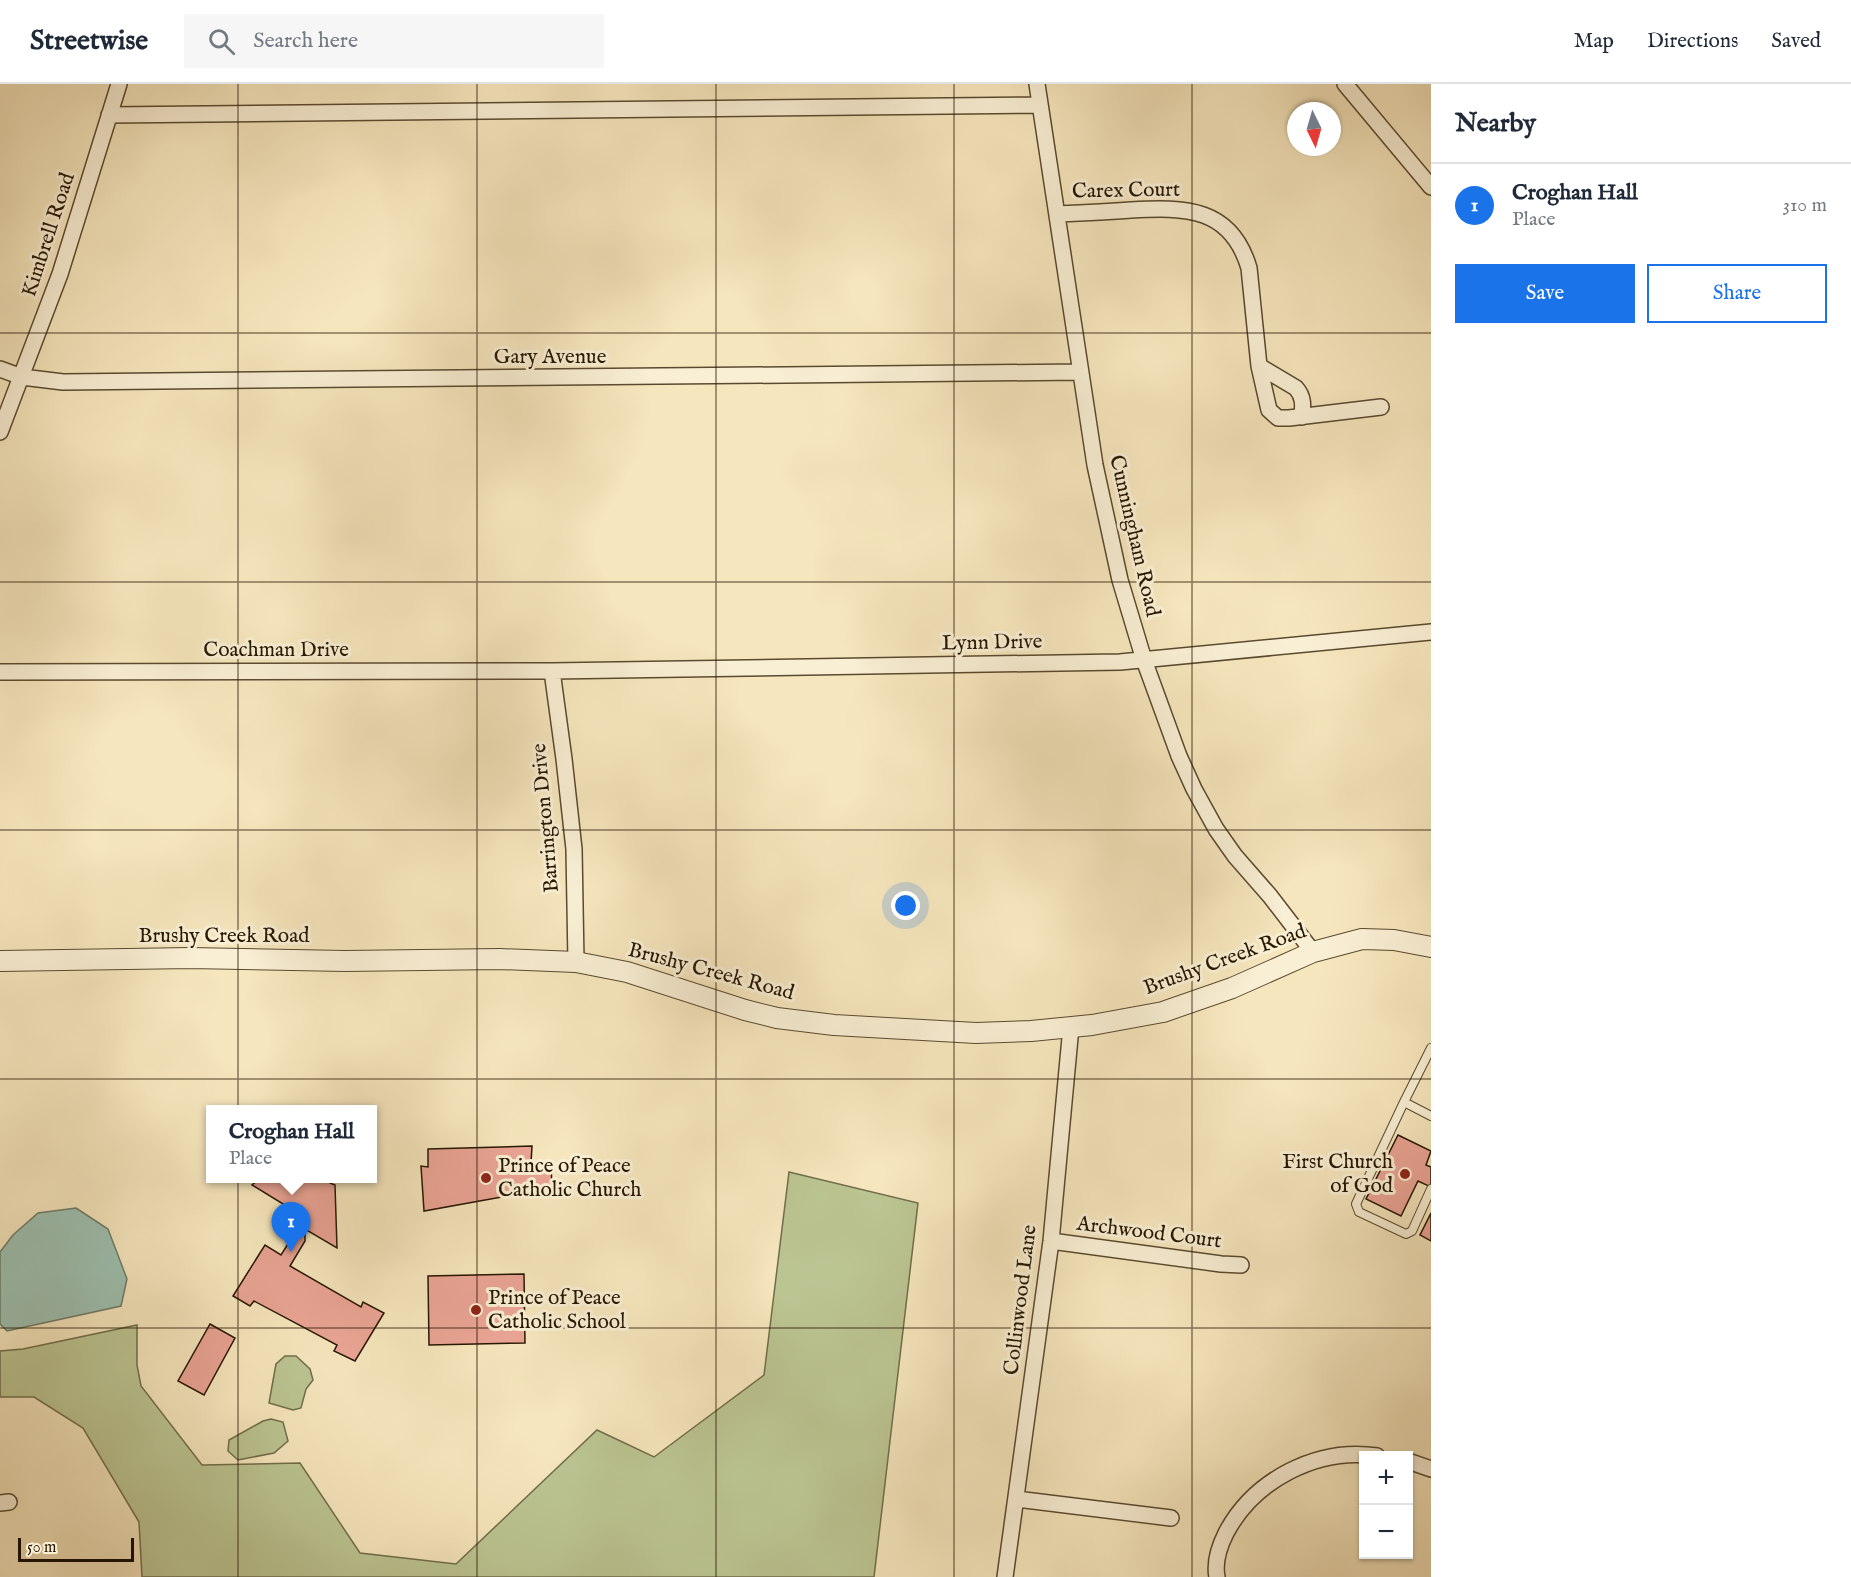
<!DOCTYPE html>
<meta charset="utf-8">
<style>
:root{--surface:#fff;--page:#f6f6f7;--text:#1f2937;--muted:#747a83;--line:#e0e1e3;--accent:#1a73e8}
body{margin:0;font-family:"IM FELL English",serif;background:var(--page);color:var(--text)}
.controls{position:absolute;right:18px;bottom:18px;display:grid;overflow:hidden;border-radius:0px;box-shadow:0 2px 4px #0004}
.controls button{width:54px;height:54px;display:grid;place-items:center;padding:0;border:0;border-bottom:2px solid var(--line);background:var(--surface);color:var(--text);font:30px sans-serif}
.compass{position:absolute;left:1287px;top:18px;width:54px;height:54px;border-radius:50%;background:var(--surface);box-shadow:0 2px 4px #0004;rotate:175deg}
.scale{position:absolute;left:18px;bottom:15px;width:116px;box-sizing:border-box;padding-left:6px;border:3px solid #261600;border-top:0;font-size:16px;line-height:21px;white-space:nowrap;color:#261600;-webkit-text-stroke:4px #f9efd4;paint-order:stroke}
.you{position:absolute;left:906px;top:822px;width:21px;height:21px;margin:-15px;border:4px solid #fff;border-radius:50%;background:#1a73e8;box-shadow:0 0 0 9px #1a73e833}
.badge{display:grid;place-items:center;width:39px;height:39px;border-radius:50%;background:var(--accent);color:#fff;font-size:20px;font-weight:700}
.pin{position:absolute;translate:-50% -50px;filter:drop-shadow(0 2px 3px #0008)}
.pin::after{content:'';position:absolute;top:32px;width:21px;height:18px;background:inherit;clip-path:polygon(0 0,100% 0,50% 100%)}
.popup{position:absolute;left:206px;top:1021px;width:171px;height:78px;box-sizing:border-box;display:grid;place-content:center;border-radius:0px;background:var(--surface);filter:drop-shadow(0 2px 4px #0005);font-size:20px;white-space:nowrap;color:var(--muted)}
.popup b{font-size:22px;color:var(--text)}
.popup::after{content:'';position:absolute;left:50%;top:100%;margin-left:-12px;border:12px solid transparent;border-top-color:var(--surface)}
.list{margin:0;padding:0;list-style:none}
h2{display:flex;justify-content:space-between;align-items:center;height:78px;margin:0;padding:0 24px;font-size:26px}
h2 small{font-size:20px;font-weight:400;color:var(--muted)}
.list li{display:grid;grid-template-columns:39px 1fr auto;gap:18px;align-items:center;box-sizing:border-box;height:84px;padding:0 24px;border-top:2px solid var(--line)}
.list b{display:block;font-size:22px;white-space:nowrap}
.list p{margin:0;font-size:20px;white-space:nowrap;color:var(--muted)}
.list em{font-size:20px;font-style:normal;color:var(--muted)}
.actions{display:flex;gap:12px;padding:18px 24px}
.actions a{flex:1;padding:14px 0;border:2px solid var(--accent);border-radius:0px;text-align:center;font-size:21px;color:var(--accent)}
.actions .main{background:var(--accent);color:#fff}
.icon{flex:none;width:33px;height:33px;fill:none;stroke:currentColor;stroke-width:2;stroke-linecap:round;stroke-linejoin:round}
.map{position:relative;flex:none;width:1431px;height:1493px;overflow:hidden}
header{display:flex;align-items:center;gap:36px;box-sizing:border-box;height:84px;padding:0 30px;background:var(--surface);border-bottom:2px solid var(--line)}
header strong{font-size:28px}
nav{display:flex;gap:33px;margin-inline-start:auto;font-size:21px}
.search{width:420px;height:54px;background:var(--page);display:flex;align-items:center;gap:15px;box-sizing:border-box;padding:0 21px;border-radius:0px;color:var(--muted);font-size:22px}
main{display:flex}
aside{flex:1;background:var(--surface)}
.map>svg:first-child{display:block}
</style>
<header>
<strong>Streetwise</strong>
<div class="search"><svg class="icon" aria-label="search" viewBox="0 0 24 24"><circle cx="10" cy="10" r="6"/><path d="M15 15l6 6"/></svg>Search here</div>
<nav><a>Map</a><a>Directions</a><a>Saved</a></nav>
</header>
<main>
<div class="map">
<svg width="1431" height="1493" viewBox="0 0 1431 1493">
<rect width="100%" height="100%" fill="#f6e6bd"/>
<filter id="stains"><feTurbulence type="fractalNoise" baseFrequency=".00333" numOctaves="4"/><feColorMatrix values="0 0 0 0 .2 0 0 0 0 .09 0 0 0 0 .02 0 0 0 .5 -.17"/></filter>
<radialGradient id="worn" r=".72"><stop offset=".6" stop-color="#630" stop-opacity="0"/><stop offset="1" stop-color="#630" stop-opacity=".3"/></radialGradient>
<path fill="#bbc592" stroke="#706e49" stroke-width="1.5" d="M789 1088 918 1119 874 1493H142L139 1438 83 1344 34 1313H0V1267L23 1265 137 1241V1281L141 1302 202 1381 300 1379 360 1469 456 1480 597 1346 654 1373 764 1291Z
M285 1272H296L310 1285 313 1296 306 1305 301 1324 293 1326 269 1319 276 1280Z
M271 1335 283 1338 288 1357 274 1369 238 1376 228 1367 229 1356 263 1337Z"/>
<path fill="#9dc0b0" stroke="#6d7c6a" stroke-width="1.5" d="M76 1124 108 1145 127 1195 121 1222 7 1247 0 1240V1168L13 1151 38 1129Z"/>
<path fill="#eaa495" stroke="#261600" stroke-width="1.5" d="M1398 1051 1431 1067 1426 1081 1431 1083V1103L1418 1097 1401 1132 1366 1115Z
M532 1062 531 1079H551L552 1104 424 1127 421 1082 428 1083V1065Z
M260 1094H330V1099L335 1101 337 1164 305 1145V1157L290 1182 361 1223 363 1218 384 1229 355 1277 334 1267 337 1261 254 1217 250 1222 233 1212 265 1161 281 1171 288 1160V1123L252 1101Z
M1431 1129V1157L1420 1151Z
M524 1190 525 1259 429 1261 428 1192Z
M210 1240 235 1254 204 1311 178 1297Z"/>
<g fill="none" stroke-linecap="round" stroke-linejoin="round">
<g stroke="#5a4a2f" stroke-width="10">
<path id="service" d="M1404 1018 1431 964
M1431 1032 1404 1018 1356 1120 1359 1128 1406 1150 1412 1147 1431 1105"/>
</g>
<g stroke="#5a4a2f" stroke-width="18">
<path id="minor" d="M1037 0 1095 381 1120 496 1144 576 1179 672 1194 705 1216 745 1235 772 1270 812 1313 868
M1345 0 1431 103
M109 31 1040 21
M1057 130C1082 129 1106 128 1131 126 1185 123 1231 123 1249 184L1259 282 1269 326 1278 334H1289L1381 323
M1259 282 1296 304C1304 313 1303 322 1302 333
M0 285 22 293 63 298 1080 288
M0 348 60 190 119 0
M552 587 564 675 574 765 576 878
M0 588 552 587 1120 578 1431 548
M1051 1157 1221 1180 1241 1181
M1408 1377 1431 1385
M1016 1415 1171 1434
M0 1419 9 1418
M1005 1493 1051 1157 1071 943
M1217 1493C1214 1478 1219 1463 1226 1449 1254 1396 1317 1363 1377 1372"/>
</g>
<g stroke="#5a4a2f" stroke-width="22">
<path id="tertiary" d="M0 877 190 874 345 877 500 875 576 878 627 888 745 926 777 934 834 941 976 949 1031 947 1092 941 1163 928 1232 904 1313 868 1362 855 1394 856 1431 863"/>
</g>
<use href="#service" stroke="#f9efd4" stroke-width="8"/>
<use href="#minor" stroke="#f9efd4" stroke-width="15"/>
<use href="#tertiary" stroke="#f9efd4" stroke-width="20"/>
</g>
<path fill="none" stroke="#261600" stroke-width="1.5" stroke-opacity="0.55" d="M238 0V1493M477 0V1493M716 0V1493M954 0V1493M1192 0V1493M0 249H1431M0 498H1431M0 746H1431M0 995H1431M0 1244H1431"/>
<g fill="#8f2418" stroke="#f9efd4" stroke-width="2">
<circle cx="1405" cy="1090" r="6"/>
<circle cx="486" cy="1094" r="6"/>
<circle cx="476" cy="1226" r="6"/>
</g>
<g text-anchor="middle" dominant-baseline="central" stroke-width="6" stroke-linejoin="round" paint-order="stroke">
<g font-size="21" fill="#261600" stroke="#f9efd4">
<text transform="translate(1126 107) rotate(-1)">Carex Court</text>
<text transform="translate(49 151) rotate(-72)">Kimbrell Road</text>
<text x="550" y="273">Gary Avenue</text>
<text transform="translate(1134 452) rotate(77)">Cunningham Road</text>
<text transform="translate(992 559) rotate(-1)">Lynn Drive</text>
<text x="276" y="566">Coachman Drive</text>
<text transform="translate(546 734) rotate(-95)">Barrington Drive</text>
<text x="224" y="852">Brushy Creek Road</text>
<text transform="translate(1225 876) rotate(-20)">Brushy Creek Road</text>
<text transform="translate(711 888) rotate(15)">Brushy Creek Road</text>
<text transform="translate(1149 1149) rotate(7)">Archwood Court</text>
<text transform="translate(1021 1216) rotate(-83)">Collinwood Lane</text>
</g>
<g font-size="21" fill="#261600" stroke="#f9efd4" text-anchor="start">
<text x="1393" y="1078" text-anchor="end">First Church<tspan x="1393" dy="24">of God</tspan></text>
<text x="498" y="1082">Prince of Peace<tspan x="498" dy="24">Catholic Church</tspan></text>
<text x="488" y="1214">Prince of Peace<tspan x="488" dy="24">Catholic School</tspan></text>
</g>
</g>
<rect width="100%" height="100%" filter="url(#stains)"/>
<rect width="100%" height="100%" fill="url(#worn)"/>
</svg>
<div class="controls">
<button>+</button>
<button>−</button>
</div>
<svg class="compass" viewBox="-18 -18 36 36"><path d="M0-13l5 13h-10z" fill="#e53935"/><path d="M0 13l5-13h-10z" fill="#747a83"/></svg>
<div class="scale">50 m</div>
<div class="you"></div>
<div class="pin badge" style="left:291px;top:1168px">1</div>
<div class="popup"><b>Croghan Hall</b>Place</div>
</div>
<aside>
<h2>Nearby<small></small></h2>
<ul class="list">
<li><span class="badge">1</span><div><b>Croghan Hall</b><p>Place</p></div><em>310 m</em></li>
</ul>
<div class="actions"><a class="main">Save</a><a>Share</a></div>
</aside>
</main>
